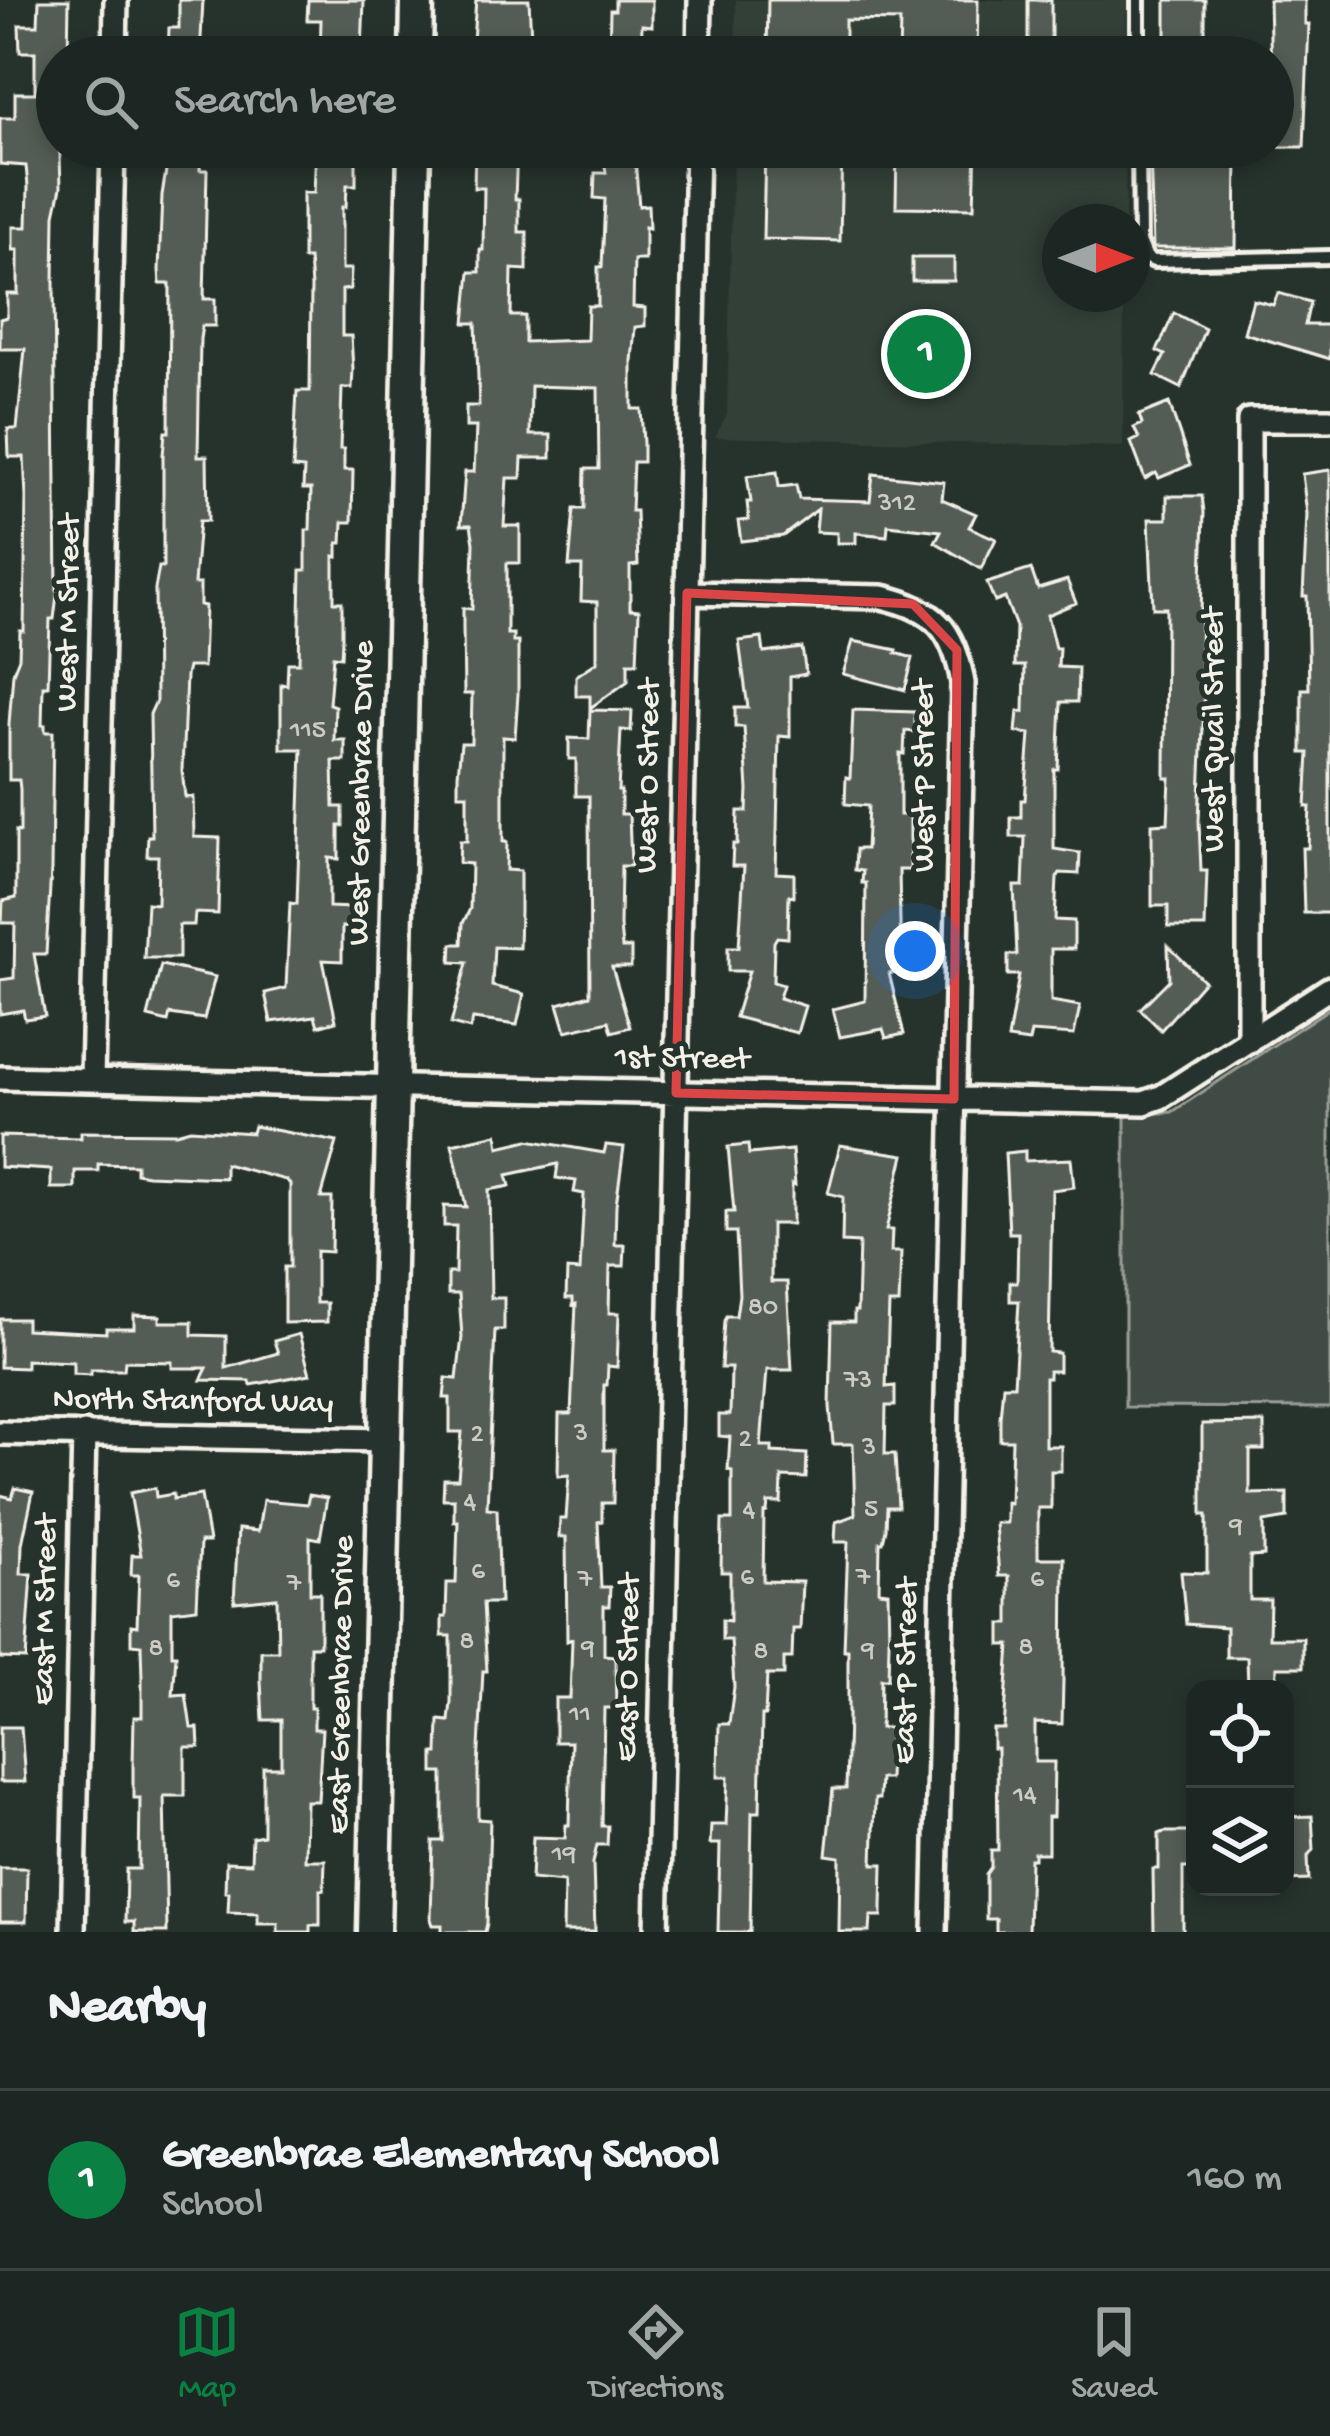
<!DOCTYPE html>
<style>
:root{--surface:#1c2622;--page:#29322f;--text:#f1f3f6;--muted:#a0a5a5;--line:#3a4340;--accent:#0b8043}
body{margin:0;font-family:"Gochi Hand",sans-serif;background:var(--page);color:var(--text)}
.controls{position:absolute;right:36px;bottom:36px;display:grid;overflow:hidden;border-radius:24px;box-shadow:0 6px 18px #0003}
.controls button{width:108px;height:108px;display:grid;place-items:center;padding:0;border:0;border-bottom:3px solid var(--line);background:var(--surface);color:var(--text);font:60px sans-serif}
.compass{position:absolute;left:1042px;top:204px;width:108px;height:108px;border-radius:50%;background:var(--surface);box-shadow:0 6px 18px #0003;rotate:90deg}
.you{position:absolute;left:915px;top:951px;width:42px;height:42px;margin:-30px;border:9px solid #fff;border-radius:50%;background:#1a73e8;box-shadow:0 0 0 18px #1a73e833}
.badge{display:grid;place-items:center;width:78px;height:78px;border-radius:50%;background:var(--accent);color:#fff;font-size:39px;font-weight:700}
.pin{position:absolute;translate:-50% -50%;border:6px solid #fff;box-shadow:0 3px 12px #0006}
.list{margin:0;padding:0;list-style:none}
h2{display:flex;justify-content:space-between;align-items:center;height:156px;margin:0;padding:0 48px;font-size:51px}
h2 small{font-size:39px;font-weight:400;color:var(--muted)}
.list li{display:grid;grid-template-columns:78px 1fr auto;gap:36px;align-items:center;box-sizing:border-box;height:180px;padding:0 48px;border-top:3px solid var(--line)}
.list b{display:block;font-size:45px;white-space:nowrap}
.list p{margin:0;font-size:39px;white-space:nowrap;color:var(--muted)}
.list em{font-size:39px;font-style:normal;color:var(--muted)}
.icon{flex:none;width:66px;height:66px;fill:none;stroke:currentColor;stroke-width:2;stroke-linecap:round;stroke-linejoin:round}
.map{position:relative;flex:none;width:1330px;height:1932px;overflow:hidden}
.search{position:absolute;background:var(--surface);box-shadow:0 6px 18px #0003;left:36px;right:36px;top:36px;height:132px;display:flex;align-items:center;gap:30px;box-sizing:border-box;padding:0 42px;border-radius:66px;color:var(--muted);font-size:45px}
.sheet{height:336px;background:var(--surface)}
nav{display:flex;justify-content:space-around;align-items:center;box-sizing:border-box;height:168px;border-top:3px solid var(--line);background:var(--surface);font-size:33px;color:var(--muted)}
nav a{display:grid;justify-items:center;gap:6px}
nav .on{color:var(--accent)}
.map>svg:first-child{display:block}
</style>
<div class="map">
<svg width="1330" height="1932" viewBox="0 0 1330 1932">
<rect width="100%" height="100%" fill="#26332d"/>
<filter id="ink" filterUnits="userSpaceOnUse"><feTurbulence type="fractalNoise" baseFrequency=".00833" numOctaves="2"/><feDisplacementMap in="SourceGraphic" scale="24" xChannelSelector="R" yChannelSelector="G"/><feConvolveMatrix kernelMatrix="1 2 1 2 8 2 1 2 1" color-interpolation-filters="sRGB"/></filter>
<g filter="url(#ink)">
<path fill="#333f39" d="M736 0H1127L1126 57H735Z
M733 147H1126L1125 222H1060V294H1124L1123 447 715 437 727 414Z"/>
<path fill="#414b45" stroke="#9a9e96" stroke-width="3" d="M1330 1008V1408L1125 1407V1116L1172 1112Z"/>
<path fill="#525c55" stroke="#f4f1e8" stroke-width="3" d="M39 0H69L68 57H57L61 187 55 215 54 281 57 595 54 619H50L48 686H43L42 725H45V732H53L51 870 46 954H34L45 1016 25 1019 23 1010 0 1014V980L14 978 15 923H2L3 901 16 898V831L20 832V789L19 780H9V724L13 673 19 658 20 631H24L26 497 24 457H9L8 429H17L25 349H0V319L7 317V294H18V250H13V227H27L28 186 26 166 0 164V118H15V93H35V52H20L19 25H38Z
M179 0H203L200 57H168L169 28H179Z
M308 0H364L362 51H352V57H320L321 20H307Z
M476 0H529L532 57 472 54Z
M615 0H652V26L642 25 641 57H609L610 10H615Z
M768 0H978L977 57H899L900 21 845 20V57H767Z
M1028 0H1051V57H1028Z
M1166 0H1205V57H1166Z
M1269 0H1305V24H1309L1304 147H1273Z
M170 147H201L200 170H207L204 299H215V326H202L200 339 198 456H207L208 521H199L194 584H200V605L205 606 203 667H188L186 676 182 770 185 797H193L194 837 220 838 218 914 195 913 194 925H179V958H144L147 903 157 904 158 856H147L148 836H152L150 714 156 701 155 589 159 567H163V455L165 432H169L170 284H160L159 270 162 195Z
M316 147H356V185H347L346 207H342V269H351L350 289 342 290V336H351L353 369 352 388H342L340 449H344V470H353L352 522H343L342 543H338V557L334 556V602H342V639L341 657 333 656 329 704 335 706 334 740H345V761H333L334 807H343V826H339V859L329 858V907L352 908 351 928 342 927V961L323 960 336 1021 318 1026 315 1016 271 1022 265 993 286 988 290 903 297 904 302 749H281V684L287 685 288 663H299L301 570H306V530H310L311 489H303L304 469 293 468 297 391H310L311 287 309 259H303V193H314Z
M475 147H517L515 199H519V232H527V270L512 269 511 316H525V342L587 340 588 306H598V267H602L605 199 594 198 595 173H606L602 147H634L639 206 648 205 649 228 645 227V260H634L633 307 645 308V326L635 327 632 361V409H641L643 443V462H633L631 511H636L638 565 630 566V609L639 610 637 663H628V681L590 708V696H576V676L597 662V602L581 601 582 566H569L574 509H584L585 469H599L598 388 531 386 530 435H551V458H522L521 478H507L504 526H520V563H507V634H513V642H518V694L515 738 503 737V842H507L506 870 520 871V911L519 948 494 947 492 986 524 994 517 1025 473 1019 470 1029 451 1024 467 963 451 962 452 944H462L463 923 470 909 471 864 459 863 460 841H467V794H458V774L461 743H471L472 694H464L463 627V608L472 609 474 543 471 525H461L465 472H474L475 452 476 427H466V406H479L476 323H465L470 272H480V250H483L484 188H474Z
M765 147H842L840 241 763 239Z
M897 147H976L974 208 896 207Z
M1150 147H1237L1236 248H1153Z
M912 258H954V281H912Z
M1278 293 1310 302 1305 325H1330V359L1244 333 1253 300 1273 305Z
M1174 313 1205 329 1181 388 1155 375 1165 355 1157 351Z
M1169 403 1190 465 1159 478 1156 473 1145 479 1131 442 1139 438 1134 428 1142 424 1139 415Z
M1330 470V913H1304L1302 848H1308L1310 807H1306L1309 753H1302V689H1309L1307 596H1303L1307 514 1302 474Z
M777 472 779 487 796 485 799 499 870 501 873 474 944 482 942 499 976 514 969 527 996 539 981 569 935 542 941 531 888 525 887 536 856 533V543H837V533L816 532 818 509 783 536 741 541 738 521 749 520 747 502H751L747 476Z
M1167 496H1202L1204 512 1200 648 1204 703 1199 821 1201 871H1207L1205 927H1168V906H1152V824L1168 823 1170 778H1165L1166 608H1153L1149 519H1167Z
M1031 569 1038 589 1067 580 1076 603 1047 615 1055 648H1059L1058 667 1078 668 1077 702H1061L1058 769H1054V849L1080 853 1079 874 1060 873 1057 878 1055 920 1074 921V949H1051V1001L1080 1006 1074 1035 1031 1032 1029 1042 1008 1039 1019 975H1008V955H1017L1014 886H1023L1025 837H1011V817H1021V800H1025L1030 734 1016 732 1018 711 1024 712 1025 666H1015L1016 627 1005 598 995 602 987 583Z
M762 638 764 653 802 648 806 674 790 677V737L779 736 777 832 776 873 794 874V896L789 895 788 938 777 937 774 942 773 982 783 985 779 998 805 1006 797 1033 735 1017 749 971H728V947H739L744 866H732L733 844H737L738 811H747L748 790 744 727H735V708H748L739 641Z
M853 641 897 650 896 653 913 658 905 690 843 674Z
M590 710 632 711 631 731 621 730 618 791H621V814H629L631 866H621L620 926 622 948H631V967H612L630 1027 612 1032 609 1021 566 1031 558 1004 590 995 589 796H576V759H569V738L589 739Z
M853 710 915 712V732L905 731 904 754 900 753V815H910V870H899L901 973H889L904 1034 886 1038 883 1029 840 1037 833 1009 865 1001 866 883H862L863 871 855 870 856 849H866L868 806 845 804 846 777 850 778Z
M1168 946 1204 981 1161 1030 1140 1009 1169 980Z
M161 965 215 977 204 1019 170 1014 168 1022 148 1017Z
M254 1126 337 1142 321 1198H332L331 1252 316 1251V1303H327V1322L284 1323V1267H290V1184L286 1180 225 1164V1178L147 1175 136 1173V1165L98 1164V1171H75V1188H51V1170L0 1167V1136L81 1138V1132L176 1133 190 1129 252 1133Z
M497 1134 499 1147 528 1140 604 1153 606 1145 624 1147 616 1205 615 1245H625L624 1266H610L609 1313H619L617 1367 608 1366 607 1385H604V1450H614L613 1503H602V1521L598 1522 601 1587H610L609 1606H604V1655L613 1656 615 1660 616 1708H604L602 1826H608L607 1845H597L593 1863 595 1932H563L564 1882 531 1879 533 1837 565 1838 566 1825H569L571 1742H555V1698H570L572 1639 567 1641 566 1537H559L560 1519H566L569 1475 558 1476 559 1414H571L576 1304 573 1305V1298H566L567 1270 580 1271 584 1194 574 1192 576 1181 556 1178 558 1164 507 1175 510 1186 489 1190 491 1298H504V1330H495L487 1508 497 1509 500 1603H483L487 1671H483L478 1768V1819L490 1820 487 1923 485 1932H442V1925H433L431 1919 433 1841H443V1773H434V1753H438L439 1720 449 1721 451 1702V1636H442V1617H446L447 1583H456L458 1521H454V1499H443L444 1479H458L462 1432H450V1398H444L446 1378 457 1379 462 1337 459 1294H448V1273H455L456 1226H444V1206L466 1207 452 1144Z
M748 1145 749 1154 792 1150 795 1185 792 1184V1224H771V1282H787L792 1370H767L761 1446H772V1452L807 1454 806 1478 782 1477 781 1503H768L767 1512 764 1513 763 1581 802 1582 800 1629H793L792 1658H784V1675H767L765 1716H762L760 1812H752L750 1932H718L720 1844H710L711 1825H726L728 1777H718L719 1724H729L734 1687 731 1640H722V1620L730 1621V1572H721L722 1520H732V1471L728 1470 730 1437 719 1436V1415H730L731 1368H721L722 1349 724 1321 726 1316H736L739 1295 736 1232H726V1212H734L728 1147Z
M840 1145 904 1155 886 1230H892L891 1252H901L899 1304H889L886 1387 895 1386V1406H886L885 1454H895L898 1507H887L886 1529 883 1542H880L879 1591 888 1592 889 1642 888 1679H881L880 1728H890V1753L889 1779H880L879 1799H875L873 1864H883L882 1907V1916H871L870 1932H839L840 1857 826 1855 833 1789H846L848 1718V1650H844L848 1542H835L836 1522 855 1515 853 1444H833L830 1406 832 1322H854V1311H857L859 1243 842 1242 843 1197 828 1193Z
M1025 1151V1161L1071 1159 1074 1187 1052 1190 1049 1352 1059 1353V1371H1049V1378H1045V1446H1061V1471H1051V1508H1038V1558H1064L1063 1681 1062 1724 1035 1723V1762H1054L1053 1817H1048V1853H1034V1859H1030L1028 1932H996V1919H986V1874L991 1867V1850H998L997 1748H993V1729H1004L1010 1645H1001V1624H1009V1576H999L995 1523H1006V1502L1010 1503 1012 1440H1000V1418L1003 1385H1014L1019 1301H1010V1282H1017L1018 1233H1009L1005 1153Z
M134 1315 160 1316V1322H192V1335L226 1336V1368L278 1353 274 1341 299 1334 310 1374 251 1385 250 1381 201 1380 207 1368H172V1362L125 1361 124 1370H91V1375L73 1374V1362L26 1360V1368L0 1367V1319H26V1329L106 1333V1328H134Z
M1264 1423V1450H1250V1494L1287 1493V1518L1264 1522V1556L1250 1557V1600H1270L1269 1638H1303V1667H1277L1276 1689H1248L1247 1657H1226V1627L1186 1624 1181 1572 1207 1573V1515H1202V1424Z
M15 1488 33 1492 22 1544 21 1574H32L26 1659 0 1658V1495L12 1498Z
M155 1488 156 1497 173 1494V1499L201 1495 209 1542H200L197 1608 172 1611V1655H176L173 1695 186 1694 191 1728H198L199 1747H185V1796H164L167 1932H134V1922H125L126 1869H139L140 1798H133V1765L134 1717H142V1679L141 1645 131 1644V1625L137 1626 139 1575H131L132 1555H141L130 1493Z
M309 1495 327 1498 320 1539 310 1537V1593H320V1646H310V1708H314V1729H322L318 1801H306L305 1860H325L324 1890H320V1925H310V1932H278V1923H258V1913L228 1912 229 1892H225L226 1862 251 1863 252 1837 263 1835V1767H281V1720H263L261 1680V1651H278L277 1598 234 1602 238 1529 258 1531 263 1500 307 1504Z
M0 1727H21L25 1782H0Z
M1312 1816 1314 1850 1308 1856 1309 1880 1285 1881V1817Z
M1164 1832H1195V1868H1183V1932H1154L1153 1869H1159V1834Z
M0 1868H27L26 1922H0Z"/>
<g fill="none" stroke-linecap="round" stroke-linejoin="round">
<g stroke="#f4f1e8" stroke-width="20">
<path id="lane" d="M1138 0V57
M1139 147 1140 241 1147 258 1154 261 1330 257"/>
</g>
<g stroke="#f4f1e8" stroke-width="30">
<path id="street" d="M115 57 116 0
M699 57 700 0
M687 593 882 597C935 609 954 629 963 683L935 1932
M1249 1041V420H1330
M0 1078 1144 1103 1161 1097 1330 988
M92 1080 113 147
M0 1433 385 1440
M73 1932 84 1433
M657 1932 697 147"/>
</g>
<g stroke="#f4f1e8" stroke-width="39">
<path id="secondary" d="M416 57 417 0
M374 1932 414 147"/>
</g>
<use href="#lane" stroke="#26332d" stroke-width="10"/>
<use href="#street" stroke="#26332d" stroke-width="21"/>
<use href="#secondary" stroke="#26332d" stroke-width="30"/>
</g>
</g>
<path fill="none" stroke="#da4645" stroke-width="9" stroke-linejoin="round" d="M687 593 913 604 957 650 954 1099 676 1093Z"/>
<g text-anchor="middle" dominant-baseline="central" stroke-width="10" stroke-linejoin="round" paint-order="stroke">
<g font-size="27" fill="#ccccc3">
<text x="897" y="505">312</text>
<text x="308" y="732">115</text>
<text x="763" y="1309">80</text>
<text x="858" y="1382">73</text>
<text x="581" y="1435">3</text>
<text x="477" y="1436">2</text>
<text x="745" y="1441">2</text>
<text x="869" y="1449">3</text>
<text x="470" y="1504">4</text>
<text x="871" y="1511">5</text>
<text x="749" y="1512">4</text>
<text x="1236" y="1528">9</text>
<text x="478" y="1573">6</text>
<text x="747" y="1579">6</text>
<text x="863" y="1579">7</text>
<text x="585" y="1581">7</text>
<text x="1037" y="1581">6</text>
<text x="173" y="1582">6</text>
<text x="294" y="1585">7</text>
<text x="467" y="1643">8</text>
<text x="1026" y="1649">8</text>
<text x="156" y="1650">8</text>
<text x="588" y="1650">9</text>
<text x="868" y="1652">9</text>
<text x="761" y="1653">8</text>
<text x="580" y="1716">11</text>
<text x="1025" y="1797">14</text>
<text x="564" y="1856">19</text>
</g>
<g font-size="33" fill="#f4f1e8" stroke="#26332d">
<text transform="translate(70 613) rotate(-89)">West M Street</text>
<text transform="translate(1216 730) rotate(-90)">West Quail Street</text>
<text transform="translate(650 776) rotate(-89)">West O Street</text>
<text transform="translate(926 776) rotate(-90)">West P Street</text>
<text transform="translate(363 793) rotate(-89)">West Greenbrae Drive</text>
<text transform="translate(682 1060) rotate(1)">1st Street</text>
<text transform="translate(193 1403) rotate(1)">North Stanford Way</text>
<text transform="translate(47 1610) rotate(-89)">East M Street</text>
<text transform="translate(630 1668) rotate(-89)">East O Street</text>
<text transform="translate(908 1671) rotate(-89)">East P Street</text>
<text transform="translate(343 1685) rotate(-89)">East Greenbrae Drive</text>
</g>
</g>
</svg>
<div class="controls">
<button><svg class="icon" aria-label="locate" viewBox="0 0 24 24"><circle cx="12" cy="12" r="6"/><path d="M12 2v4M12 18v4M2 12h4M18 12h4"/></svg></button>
<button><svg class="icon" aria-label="layers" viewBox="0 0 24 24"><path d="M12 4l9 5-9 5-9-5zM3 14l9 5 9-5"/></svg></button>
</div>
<svg class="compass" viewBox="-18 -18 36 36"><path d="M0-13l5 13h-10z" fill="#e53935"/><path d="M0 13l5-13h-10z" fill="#a0a5a5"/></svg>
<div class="you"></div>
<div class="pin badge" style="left:926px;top:354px">1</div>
<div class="search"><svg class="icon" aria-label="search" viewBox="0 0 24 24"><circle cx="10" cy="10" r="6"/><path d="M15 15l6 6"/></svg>Search here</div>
</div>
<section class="sheet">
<h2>Nearby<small></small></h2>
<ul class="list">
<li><span class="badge">1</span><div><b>Greenbrae Elementary School</b><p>School</p></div><em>160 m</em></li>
</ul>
</section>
<nav>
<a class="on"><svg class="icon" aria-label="map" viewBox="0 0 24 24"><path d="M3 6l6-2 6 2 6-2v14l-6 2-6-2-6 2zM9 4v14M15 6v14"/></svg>Map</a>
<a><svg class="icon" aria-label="directions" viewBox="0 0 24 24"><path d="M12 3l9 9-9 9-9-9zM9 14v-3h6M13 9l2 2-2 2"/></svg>Directions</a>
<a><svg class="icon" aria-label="saved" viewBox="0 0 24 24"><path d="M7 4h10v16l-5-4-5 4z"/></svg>Saved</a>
</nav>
